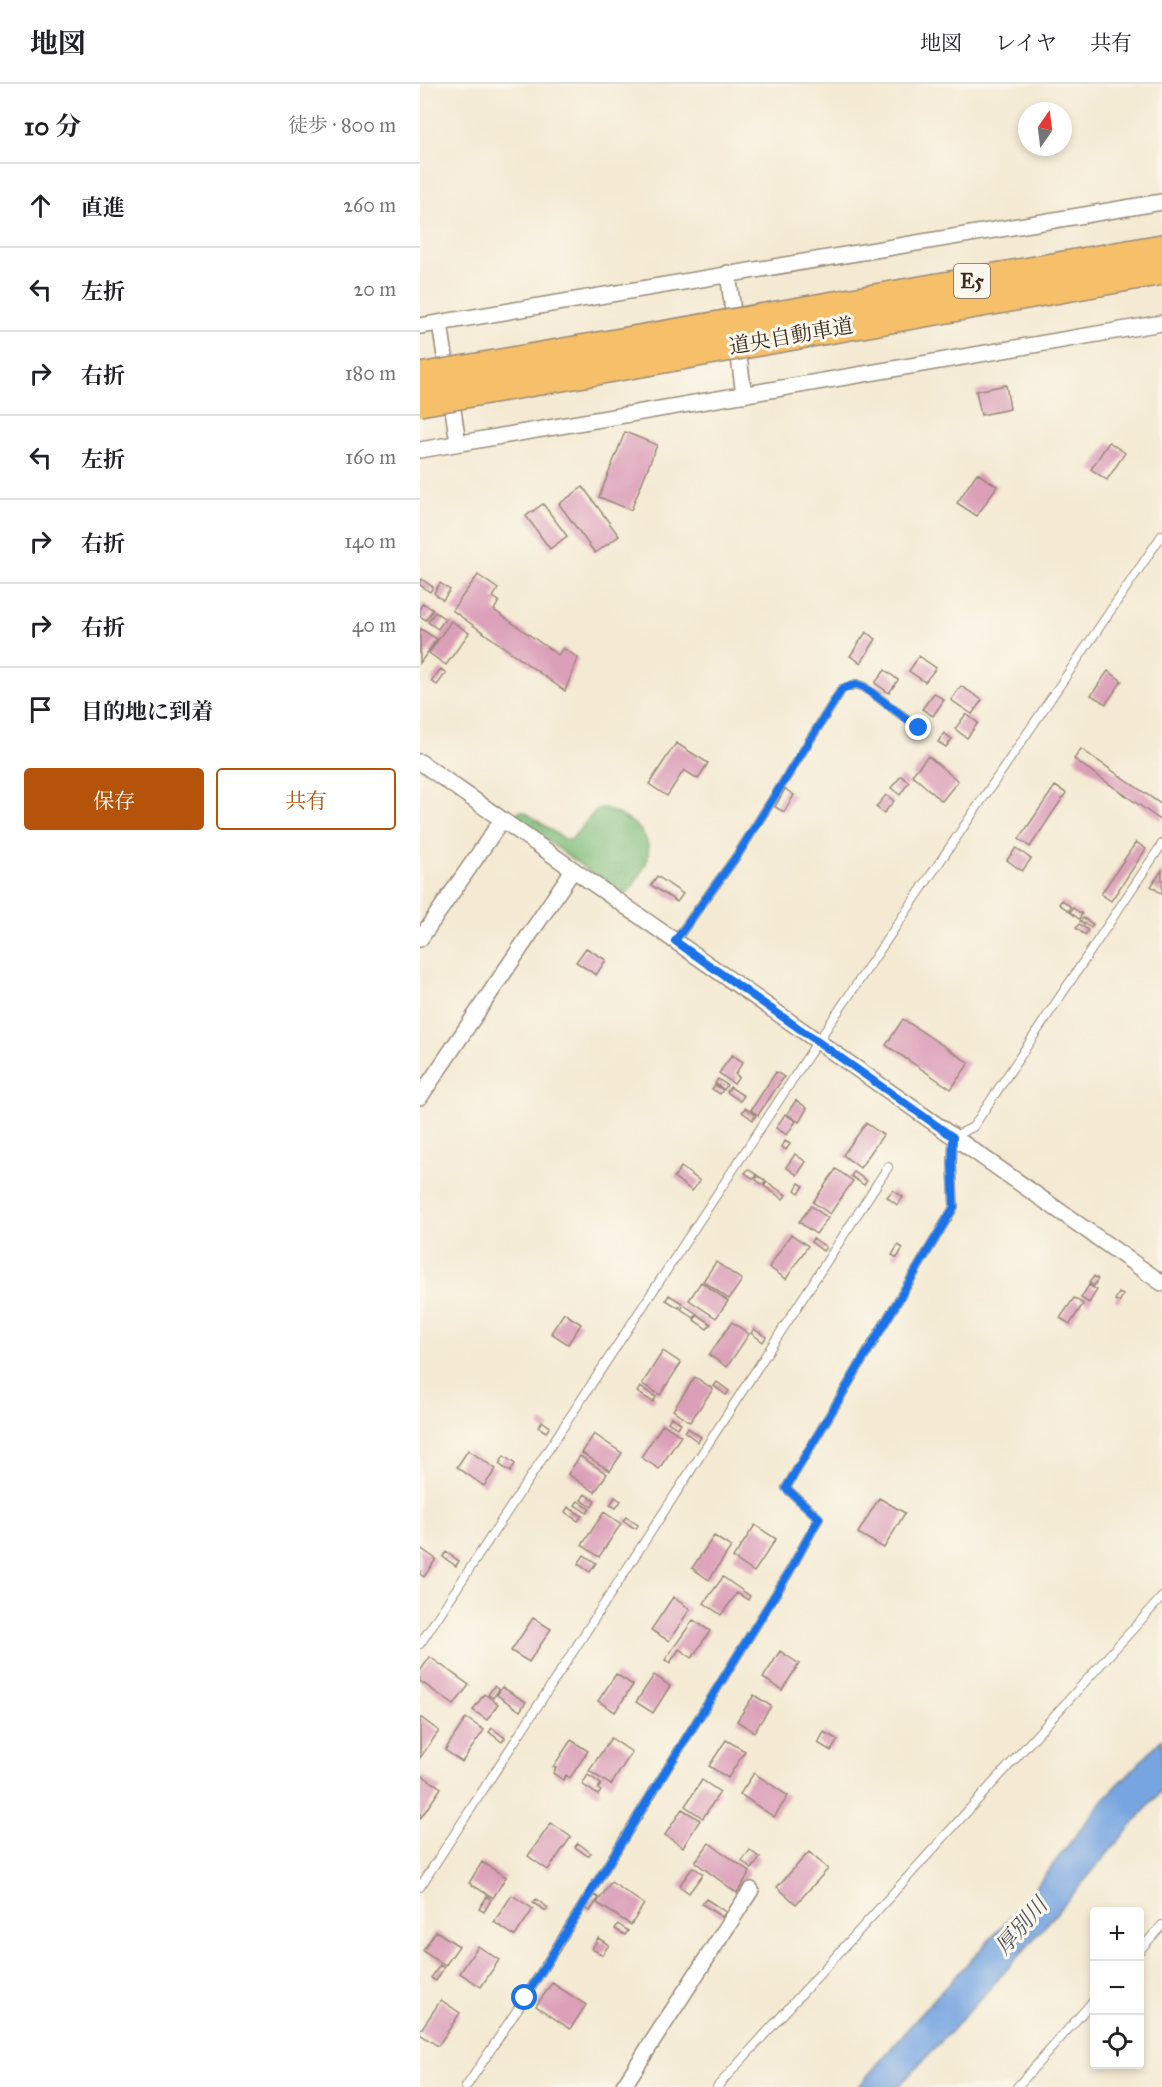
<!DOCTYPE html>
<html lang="ja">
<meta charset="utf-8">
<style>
:root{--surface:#fff;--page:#f2f2f2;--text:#202124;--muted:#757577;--line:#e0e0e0;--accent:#b45309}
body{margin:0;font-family:"IM FELL Great Primer","Noto Serif JP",serif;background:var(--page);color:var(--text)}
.controls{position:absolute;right:18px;bottom:18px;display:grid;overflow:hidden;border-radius:6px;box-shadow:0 3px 9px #0003}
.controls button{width:54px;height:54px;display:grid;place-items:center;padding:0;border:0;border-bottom:2px solid var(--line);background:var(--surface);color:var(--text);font:30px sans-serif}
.compass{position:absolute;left:598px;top:18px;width:54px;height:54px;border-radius:50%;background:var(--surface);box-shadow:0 3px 9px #0003;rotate:14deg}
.stop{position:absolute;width:18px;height:18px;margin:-14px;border:4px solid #1a73e8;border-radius:50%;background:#fff}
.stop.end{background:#1a73e8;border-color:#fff;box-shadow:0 2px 6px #0008}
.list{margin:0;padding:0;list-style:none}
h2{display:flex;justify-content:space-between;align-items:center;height:78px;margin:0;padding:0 24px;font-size:26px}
h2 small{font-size:20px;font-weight:400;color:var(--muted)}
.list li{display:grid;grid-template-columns:39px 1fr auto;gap:18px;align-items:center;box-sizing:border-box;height:84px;padding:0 24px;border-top:2px solid var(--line)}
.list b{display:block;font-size:22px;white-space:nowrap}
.list em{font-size:20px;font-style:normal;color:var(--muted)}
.actions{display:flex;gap:12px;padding:18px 24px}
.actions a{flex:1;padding:14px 0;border:2px solid var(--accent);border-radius:6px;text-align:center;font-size:21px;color:var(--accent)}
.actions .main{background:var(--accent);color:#fff}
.icon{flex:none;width:33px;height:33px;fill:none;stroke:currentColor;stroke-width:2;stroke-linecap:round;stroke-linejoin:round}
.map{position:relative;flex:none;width:742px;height:2003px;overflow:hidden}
header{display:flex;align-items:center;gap:36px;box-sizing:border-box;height:84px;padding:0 30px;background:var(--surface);border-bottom:2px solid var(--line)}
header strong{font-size:28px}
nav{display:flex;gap:33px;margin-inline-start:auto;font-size:21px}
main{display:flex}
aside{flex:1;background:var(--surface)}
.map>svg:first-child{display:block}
</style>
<header>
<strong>地図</strong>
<nav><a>地図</a><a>レイヤ</a><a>共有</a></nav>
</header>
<main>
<aside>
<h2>10 分<small>徒歩 · 800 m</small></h2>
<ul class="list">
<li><svg class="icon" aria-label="ahead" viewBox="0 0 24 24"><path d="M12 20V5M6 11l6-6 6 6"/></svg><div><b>直進</b></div><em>260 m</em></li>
<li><svg class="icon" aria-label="left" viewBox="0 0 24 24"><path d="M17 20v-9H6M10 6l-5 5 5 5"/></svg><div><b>左折</b></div><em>20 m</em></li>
<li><svg class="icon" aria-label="right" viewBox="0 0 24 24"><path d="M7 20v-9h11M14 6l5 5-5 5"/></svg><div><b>右折</b></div><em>180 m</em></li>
<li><svg class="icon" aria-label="left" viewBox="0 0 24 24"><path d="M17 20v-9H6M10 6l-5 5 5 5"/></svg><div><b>左折</b></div><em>160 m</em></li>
<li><svg class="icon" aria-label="right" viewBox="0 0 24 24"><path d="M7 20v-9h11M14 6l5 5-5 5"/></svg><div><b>右折</b></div><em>140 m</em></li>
<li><svg class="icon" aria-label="right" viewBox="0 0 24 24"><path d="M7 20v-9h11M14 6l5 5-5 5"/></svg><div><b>右折</b></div><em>40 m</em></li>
<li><svg class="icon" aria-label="arrive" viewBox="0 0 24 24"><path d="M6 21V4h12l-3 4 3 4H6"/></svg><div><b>目的地に到着</b></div></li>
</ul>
<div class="actions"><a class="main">保存</a><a>共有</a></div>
</aside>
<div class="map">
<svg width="742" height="2003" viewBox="0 0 742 2003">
<rect width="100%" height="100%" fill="#fbf7ec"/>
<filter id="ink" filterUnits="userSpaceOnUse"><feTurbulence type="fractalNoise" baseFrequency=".0167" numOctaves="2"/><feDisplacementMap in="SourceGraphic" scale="12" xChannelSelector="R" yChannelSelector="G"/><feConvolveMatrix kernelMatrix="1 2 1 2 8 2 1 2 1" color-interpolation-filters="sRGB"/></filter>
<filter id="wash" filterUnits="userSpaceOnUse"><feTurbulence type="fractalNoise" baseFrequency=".008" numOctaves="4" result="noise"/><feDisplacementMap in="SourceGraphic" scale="24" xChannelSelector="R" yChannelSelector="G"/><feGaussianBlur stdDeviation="1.35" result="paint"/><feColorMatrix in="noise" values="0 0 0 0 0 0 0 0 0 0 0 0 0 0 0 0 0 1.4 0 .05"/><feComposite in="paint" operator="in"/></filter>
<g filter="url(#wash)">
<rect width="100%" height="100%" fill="#f4ead3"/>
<path fill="#7fbc7a" stroke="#5d734c" stroke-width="1.5" d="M183 724C205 732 232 745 228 773 226 784 215 797 210 807L201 809 195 806 95 733 99 727 105 728 144 755 151 756 176 726Z"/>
<path fill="#77a5e0" stroke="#59687f" stroke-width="1.5" d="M742 1655V1706C656 1807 570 1908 478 2003H438L503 1927 600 1823 684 1715Z"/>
<g id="blocks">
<path fill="#db9fb8" d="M586 301 590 325 561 331 556 307Z
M205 348 237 361 211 426 179 413Z
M689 358 705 369 687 396 671 385Z
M557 389 577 402 557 432 537 419Z
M163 403 199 452 175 469 139 420Z
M123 420 147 452 130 465 106 432Z
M58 491 78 505 73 513 79 517 74 526 138 571 143 564 158 574 145 607 32 526Z
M0 494 13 503 10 508 0 501Z
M20 499 30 506 23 516 14 509Z
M3 519 13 526 6 536 0 532V524Z
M15 528 25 535 18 545 8 538Z
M31 537 49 549 26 581 9 569Z
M1 545 17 555 0 579V546Z
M446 548 456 555 441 579 430 572Z
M499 572 516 584 505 598 489 587Z
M21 585 26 589 17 601 11 597Z
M465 586 478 596 469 609 455 599Z
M688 587 702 597 686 620 671 611Z
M541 602 562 616 552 630 531 616Z
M514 609 524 616 513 632 502 625Z
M546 630 558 639 547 654 535 645Z
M524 649 532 655 526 663 518 658Z
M256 659 288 679 278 695 264 686 247 712 229 700Z
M661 665 742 721V737L654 675Z
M508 672 538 697 522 717 492 691Z
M481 692 489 698 480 711 471 704Z
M635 702 646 709 610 763 599 755Z
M365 705 374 711 364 728 355 723Z
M466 711 474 717 464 729 456 723Z
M716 758 726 765 691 817 681 810Z
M596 764 611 775 602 787 587 776Z
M742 786V810L731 802Z
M237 792 263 810 257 818 231 801Z
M642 816 651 823 649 827 639 820Z
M653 824 662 830 659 835 650 828Z
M663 834 673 840 671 844 660 837Z
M659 840 668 846 665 851 656 844Z
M166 864 186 876 176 891 156 878Z
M483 935 549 979 531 1005 466 961Z
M312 971 323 978 315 990 319 993 314 1000 299 989Z
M356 988 364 993 338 1031 331 1026Z
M298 995 307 1001 304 1006 295 999Z
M295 1001 303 1006 300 1010 292 1005Z
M310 1003 324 1012 320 1017 307 1008Z
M376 1016 387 1024 379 1038 367 1030Z
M325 1024 336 1031 333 1036 322 1028Z
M365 1030 376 1037 367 1051 356 1044Z
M446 1039 463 1051 440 1084 423 1071Z
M365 1057 370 1060 366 1066 362 1063Z
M375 1070 386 1078 377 1091 366 1083Z
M261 1083 280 1097 272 1107 254 1093Z
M328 1085 337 1091 334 1095 325 1089Z
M416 1085 433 1097 410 1130 393 1118Z
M434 1088 447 1097 444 1101 431 1092Z
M338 1092 346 1097 343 1101 336 1096Z
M347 1098 366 1111 363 1115 344 1102Z
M379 1099 384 1102 379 1109 375 1106Z
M473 1106 483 1113 477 1121 467 1113Z
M391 1122 408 1134 396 1150 379 1138Z
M371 1150 388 1162 366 1195 349 1183Z
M393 1154 406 1163 403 1167 391 1158Z
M478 1161 483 1164 477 1174 472 1171Z
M296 1178 322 1196 309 1215 283 1197Z
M674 1192 678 1195 674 1202 669 1199Z
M281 1198 308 1217 296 1234 269 1216Z
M669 1201 677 1206 669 1219 661 1214Z
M699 1209 703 1211 699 1218 695 1216Z
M249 1211 262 1219 259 1224 246 1216Z
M654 1214 663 1220 650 1240 640 1234Z
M264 1221 277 1230 274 1234 261 1225Z
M144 1229 161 1240 148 1260 131 1249Z
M278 1231 291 1240 287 1245 274 1236Z
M312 1238 329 1250 307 1283 289 1271Z
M334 1245 346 1253 343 1258 331 1249Z
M243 1267 261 1279 240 1311 222 1300Z
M275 1293 293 1305 270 1338 253 1326Z
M297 1298 309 1307 306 1311 294 1302Z
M220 1303 236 1313 233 1318 217 1308Z
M251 1333 261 1339 257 1344 248 1338Z
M122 1337 130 1343 126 1348 118 1343Z
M243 1340 261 1352 239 1385 221 1373Z
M268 1344 281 1353 278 1358 265 1348Z
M174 1350 202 1369 190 1387 162 1369Z
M48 1366 76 1385 64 1402 37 1383Z
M84 1372 95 1380 90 1388 79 1380Z
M160 1372 187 1390 175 1408 148 1390Z
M165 1410 175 1417 172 1423 161 1416Z
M195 1413 201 1417 196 1424 190 1421Z
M459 1414 485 1429 464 1464 438 1449Z
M158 1417 170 1425 167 1429 155 1421Z
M148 1423 162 1432 158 1437 145 1428Z
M184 1428 201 1440 179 1473 162 1461Z
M206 1433 218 1441 216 1445 203 1437Z
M335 1441 356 1455 334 1488 313 1474Z
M294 1452 311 1463 289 1496 272 1484Z
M0 1464 16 1475 4 1493 0 1490Z
M26 1468 39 1477 36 1482 23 1473Z
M164 1471 176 1479 170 1488 158 1480Z
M303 1493 330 1512 328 1516 317 1509 301 1531 284 1519Z
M253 1513 270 1525 249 1557 231 1546Z
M113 1534 131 1545 109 1578 91 1567Z
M273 1536 290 1547 272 1574 259 1565 250 1579 245 1576Z
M360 1567 379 1580 362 1606 343 1594Z
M10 1573 49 1601 34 1621 0 1597V1587Z
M196 1590 213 1601 195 1628 178 1617Z
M234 1591 250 1602 233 1629 216 1618Z
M74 1602 79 1606 73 1614 68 1611Z
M82 1603 106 1618 100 1627 77 1611Z
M64 1610 78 1620 67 1636 53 1626Z
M334 1611 351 1622 334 1648 317 1637Z
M0 1633 19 1647 0 1674Z
M46 1634 64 1646 42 1678 25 1666Z
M72 1644 85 1654 82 1658 69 1648Z
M404 1648 418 1656 411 1667 398 1659Z
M191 1654 212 1668 191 1701 169 1687Z
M151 1656 168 1667 150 1694 146 1691 143 1696 133 1689 136 1684 133 1683Z
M306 1656 325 1667 308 1694 289 1682Z
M334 1689 368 1712 354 1733 320 1710Z
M168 1691 181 1700 178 1705 181 1707 178 1711 162 1700Z
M3 1692 21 1704 0 1735V1696Z
M282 1696 300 1708 283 1734 265 1722Z
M262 1725 280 1736 263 1763 245 1751Z
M131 1739 151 1753 128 1786 108 1772Z
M158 1759 171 1769 168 1772 155 1763Z
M289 1759 330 1788 317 1809 275 1778Z
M330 1766 340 1774 332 1785 322 1777Z
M389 1768 408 1785 376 1820 357 1803Z
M62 1778 86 1793 73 1814 49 1799Z
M273 1783 283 1790 269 1809 259 1802Z
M191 1798 224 1820 211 1841 177 1819Z
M92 1811 113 1825 95 1852 74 1838Z
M174 1811 179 1814 170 1827 165 1825Z
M67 1812 71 1816 64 1828 59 1825Z
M116 1815 128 1824 126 1827 113 1819Z
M286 1815 306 1828 302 1833 282 1820Z
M198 1840 208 1847 205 1851 195 1845Z
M16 1847 39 1862 25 1882 3 1867Z
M178 1854 189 1861 182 1871 172 1865Z
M58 1862 79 1876 61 1903 40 1889Z
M20 1881 24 1884 16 1897 11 1894Z
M132 1899 166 1921 150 1945 116 1922Z
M21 1916 40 1929 18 1962 0 1950V1947Z"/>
</g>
</g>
<g filter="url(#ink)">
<use href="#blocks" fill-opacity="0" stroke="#988a78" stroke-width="1.5"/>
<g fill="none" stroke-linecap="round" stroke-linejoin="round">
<g stroke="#988a78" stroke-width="10">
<path id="service" d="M255 857 318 770 422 605 436 600 444 603 499 644
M0 1560 398 957 742 451
M0 1803 468 1083
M720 1866 742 1841
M46 2003 105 1914 368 1490 399 1434 366 1404 534 1123 532 1080 533 1053 553 1043 742 760
M297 2003 742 1513
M597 2003 674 1916"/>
</g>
<g stroke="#988a78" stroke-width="18">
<path id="minor" d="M308 189 324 311
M20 239 38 359
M0 242 742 118
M0 366 742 239
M0 678 742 1199
M0 855 82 736
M0 1013 153 786
M203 2003 331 1806"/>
</g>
<g stroke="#988a78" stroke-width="30">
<path id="motorway" d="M363 230 742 164
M368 253 742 187"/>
</g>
<use href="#service" stroke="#fff" stroke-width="8"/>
<use href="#minor" stroke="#fff" stroke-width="15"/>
<use href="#motorway" stroke="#f6c06b" stroke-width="27"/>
<g stroke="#988a78" stroke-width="30" stroke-linecap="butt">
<path id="motorway-bridge" d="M0 293 363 230
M0 318 368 253"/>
</g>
<use href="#motorway-bridge" stroke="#f6c06b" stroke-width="27"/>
</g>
</g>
<g fill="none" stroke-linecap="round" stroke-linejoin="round" filter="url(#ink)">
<path stroke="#1a73e8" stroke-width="8" d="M105 1914 368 1490 399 1434 366 1404 534 1123 532 1080 533 1053 255 857 318 770 422 605 436 600 444 603 499 644"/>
</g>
<g text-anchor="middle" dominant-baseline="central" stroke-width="6" stroke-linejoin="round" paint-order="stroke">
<rect fill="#fbf7ec" stroke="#75685c" stroke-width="1.5" x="534" y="180" width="36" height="34" rx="4.5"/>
<g font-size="20" font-weight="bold" fill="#3b2a1e">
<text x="552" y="197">E5</text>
</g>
<g font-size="21" fill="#3b2a1e" stroke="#fbf7ec">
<text transform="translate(371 252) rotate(-10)">道央自動車道</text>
</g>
<g font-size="22" font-style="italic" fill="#505562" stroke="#fbf7ec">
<text transform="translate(601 1842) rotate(-49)">厚別川</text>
</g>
</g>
</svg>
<div class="controls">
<button>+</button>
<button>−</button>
<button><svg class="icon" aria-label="locate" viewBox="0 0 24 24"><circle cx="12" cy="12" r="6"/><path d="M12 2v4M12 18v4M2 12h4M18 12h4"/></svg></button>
</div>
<svg class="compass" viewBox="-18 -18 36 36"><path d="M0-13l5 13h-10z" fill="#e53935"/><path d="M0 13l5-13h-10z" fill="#757577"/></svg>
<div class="stop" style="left:105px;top:1914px"></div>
<div class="stop end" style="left:499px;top:644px"></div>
</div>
</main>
